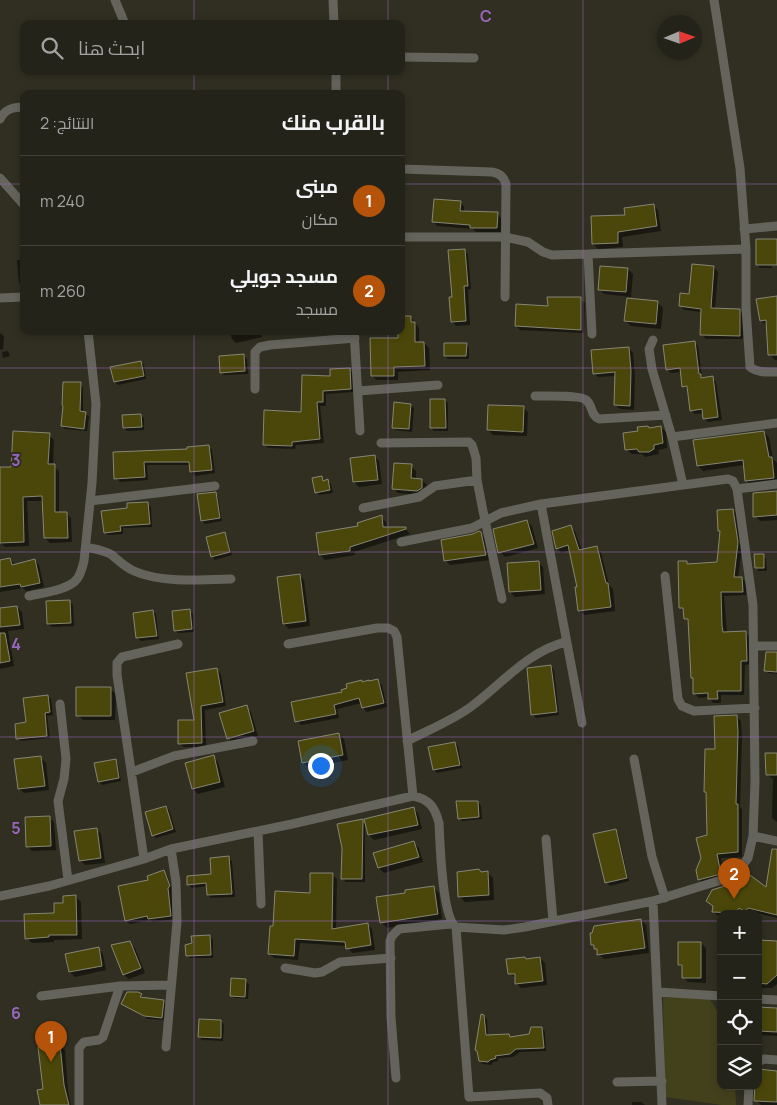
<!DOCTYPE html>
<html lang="ar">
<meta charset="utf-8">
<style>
:root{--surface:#242319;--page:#2c2b22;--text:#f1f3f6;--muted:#a3a4a2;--line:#414038;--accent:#b45309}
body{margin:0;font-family:Manrope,Cairo,sans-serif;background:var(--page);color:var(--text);direction:rtl}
.controls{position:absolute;right:15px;bottom:15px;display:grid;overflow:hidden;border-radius:10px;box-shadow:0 2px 8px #0003}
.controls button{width:45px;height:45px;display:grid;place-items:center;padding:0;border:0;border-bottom:1px solid var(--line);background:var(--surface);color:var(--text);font:25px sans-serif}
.compass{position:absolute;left:657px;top:15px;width:45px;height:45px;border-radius:50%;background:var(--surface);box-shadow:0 2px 8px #0003;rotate:88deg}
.you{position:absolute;left:320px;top:765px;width:18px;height:18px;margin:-12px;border:4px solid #fff;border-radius:50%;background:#1a73e8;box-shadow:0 0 0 8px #1a73e833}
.badge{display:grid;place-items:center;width:32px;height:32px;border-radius:50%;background:var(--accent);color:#fff;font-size:16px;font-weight:700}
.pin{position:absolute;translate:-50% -41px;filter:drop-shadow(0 1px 2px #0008)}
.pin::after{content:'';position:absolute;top:26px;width:18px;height:15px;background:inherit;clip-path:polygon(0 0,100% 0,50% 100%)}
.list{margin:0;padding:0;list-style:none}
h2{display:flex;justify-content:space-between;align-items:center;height:65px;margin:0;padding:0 20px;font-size:21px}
h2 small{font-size:16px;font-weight:400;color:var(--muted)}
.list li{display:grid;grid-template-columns:32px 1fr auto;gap:15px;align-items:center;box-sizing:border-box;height:90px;padding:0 20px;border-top:1px solid var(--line)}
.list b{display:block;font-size:19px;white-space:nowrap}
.list p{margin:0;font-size:16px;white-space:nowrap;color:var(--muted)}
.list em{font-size:16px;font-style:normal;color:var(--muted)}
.icon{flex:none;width:28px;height:28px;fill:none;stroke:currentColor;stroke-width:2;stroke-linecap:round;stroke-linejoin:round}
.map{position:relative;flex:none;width:777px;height:1105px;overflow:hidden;direction:ltr}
.search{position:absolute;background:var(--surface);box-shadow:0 2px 8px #0003;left:20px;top:20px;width:385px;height:55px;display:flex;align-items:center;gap:12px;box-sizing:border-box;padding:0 18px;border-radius:10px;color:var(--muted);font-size:19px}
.panel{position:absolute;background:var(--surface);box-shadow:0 2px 8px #0003;left:20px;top:90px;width:385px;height:245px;border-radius:10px;direction:rtl}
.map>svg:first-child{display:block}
</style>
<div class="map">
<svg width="777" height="1105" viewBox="0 0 777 1105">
<rect width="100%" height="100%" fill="#302f21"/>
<path fill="#43411c" d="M663 996 710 999 721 1018V1086H735L736 1105H722L665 1097Z"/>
<path fill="#0007" d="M460 202 464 207V213H497L501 218V232H476L473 229 437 226 433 221Z
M653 205 658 210 661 231 622 237 623 247 598 249 593 244 626 216Z
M777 240V253H772V268H760L757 265Z
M464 250 468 254 471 289 468 290 470 325 456 326 452 321Z
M17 260H24V286L19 283Z
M714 267 718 272 715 310H739L743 314V339H706L701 334 702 312 684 310 680 305Z
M628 269 633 274 631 297 604 294 599 289Z
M777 297V360H775L770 355 768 326 761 321 758 300Z
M580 299 585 303 584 333 520 330 516 326 549 307Z
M628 300 658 303 663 308 661 329 631 326 626 321Z
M411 317 419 328V343H424L429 348 430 370 398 372V380H377L372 376 400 339 401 331Z
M230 331H260L262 337 236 343 232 339Z
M0 333 4 336 3 350 0 349Z
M694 342 698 346 702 377 712 378 716 382 722 420 708 422 704 418V413L695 414 691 410 689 390 683 386 682 372 671 373 667 369Z
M466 344 469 347V359H448L445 356Z
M629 348 633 353 635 376 634 410 620 409 615 405 616 376 598 377 594 373Z
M8 351 10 356 3 358 2 352Z
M244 356 247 359 248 374 224 375 221 372Z
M140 362 144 365 146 379 118 385 115 382Z
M349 370 353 373 354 392 326 394V406H320L324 443 296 445 295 449 268 448 264 444 302 413 332 377Z
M80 384 83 387V413L89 416 87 431 65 429 62 426Z
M445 400 448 403V431H434L431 428Z
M396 404 411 405 414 408 412 432 396 430 393 427Z
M523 407 528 412 527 436 493 435 488 430Z
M140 415 144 418V430L127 431 124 428Z
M661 427 666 432 667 448 658 450 659 454 645 457 642 454H632L626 449 649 429Z
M764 432 769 437 773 459 777 463V483L751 485 746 480 744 465 703 471 698 466Z
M49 435 54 440 53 466 59 471V514L66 513 71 518 72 542 50 543 45 538 44 501H27L29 546 5 547 0 542V485L12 469Z
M208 446 212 450 215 473 195 476 191 472 190 465H147L148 480 120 482 116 478 114 453 189 450Z
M374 456 379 461 382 484 359 487 354 482Z
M411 466 416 471V480H422L427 485 426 493 423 495 398 493 393 488Z
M322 477 325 481H328L331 484 333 493 319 495 316 492Z
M777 492V520L760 521 755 516Z
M215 494 218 497 222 521 205 524 202 521Z
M148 504 151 507 152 527 123 528V534L108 535 105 532Z
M733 510 737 514 742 547 738 579 742 578 746 583V595L724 596 727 633 745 632 750 637 751 664 745 665 744 695H721V703H713L709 697 699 698 694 693V679L692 677 690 623 685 618V612L680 607 686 562 689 565 718 563 721 533 719 531Z
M381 517 386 522 387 528H405L410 534 354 552 355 555 325 560 320 555 360 527Z
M527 521 532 526 538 548 505 557 500 552Z
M571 527 575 531 582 551 597 548 601 552 609 585 613 589 615 611 584 615 579 610V588L570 550 561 553 557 548Z
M224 533 227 536 232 555 215 560 212 557Z
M479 533 486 539 490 560 450 565 445 560Z
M763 555 766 559 767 571H759L756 568Z
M10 559 15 565 34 560 39 565 44 587 26 591 23 588 0 592V561Z
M538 562 543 567 545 594 515 597 510 592Z
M299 575 304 580 310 626 289 629 284 624Z
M70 602 73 605 74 626 52 627 48 624Z
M17 607 22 612 24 629 8 631 14 666 0 669V609Z
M153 611 156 614 159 639 141 641 138 638Z
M189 611 193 614 194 632 178 633 175 630Z
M777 654V674L768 673 765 670Z
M551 666 554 670 559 715 536 718 533 714Z
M216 669 221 674 226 706 205 710 206 747H184L179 743 195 721 187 674Z
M378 681 382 685 387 707 367 712 363 708 362 703 337 709 339 718 301 725 297 721 362 682Z
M110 689 116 694 115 720H83L78 715Z
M48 696 51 699 53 715 47 716 50 738 21 741 17 738Z
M246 707 251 712 258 736 233 743 228 738Z
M736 716 741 721 742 738 740 808 742 809V857L721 858 725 878 704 884 699 879 708 836 707 794 705 792 716 751Z
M339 734 344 739 348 760 309 768 304 763Z
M455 743 458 746 462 768 437 773 434 770Z
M777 754V822L772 818 773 779 767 774Z
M213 757 218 762 225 787 198 794 193 789Z
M41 758 46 763 49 790 24 793 19 788Z
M115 761 118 764 121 781 102 785 99 781Z
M478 802 481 806 482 819 462 821 459 818Z
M166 807 169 810 176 832 156 838 153 835Z
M413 808 418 813 422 829 374 840 369 835Z
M49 817 54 822 56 850 32 851 27 846Z
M362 821 365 824V882H346L343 879Z
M96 829 101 834 105 863 85 865 80 860Z
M615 830 618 833 629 881 610 886 607 883Z
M414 843 419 848 423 862 384 873 379 868Z
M773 848H777V918L753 912V914H721V917H719L714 912 740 885 767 889Z
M229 858 232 861 235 897 211 898 208 895V886L192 888 188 884 212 875Z
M163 871 167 875 173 890 172 892 174 919 153 922 150 920 130 924 126 920 150 881Z
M458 873H488L493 878 494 900 465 902 460 897Z
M333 875 337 879 336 929 367 924 372 929 375 950 352 953 347 946 300 943 298 960 274 958 270 954 274 927Z
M434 888 439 893 442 919 387 928 382 923 407 894Z
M76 897 81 902 82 939 54 940V942L32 943 27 938 56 914 64 904Z
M641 920 646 925 649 953 604 959 599 954 598 951 593 945Z
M210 936 213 940V958H190L187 955Z
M758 942 777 943V984L772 988H758Z
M129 943 135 948 145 973 129 979 124 975Z
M701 943 706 948V983L688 982 683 977V968L679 965Z
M98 949 103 954 106 970 75 977 70 972 67 955Z
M540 958 545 963 547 985 521 988 516 983V978L509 973 527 960Z
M245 981 249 984 248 999 234 998 231 995Z
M141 995 144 998 163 1001 166 1004 165 1020 148 1019 123 1004Z
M758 1008 777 1010V1036L758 1035Z
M484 1016 487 1019 488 1036 509 1035 512 1038 530 1035 542 1028 545 1032 546 1051 520 1052 513 1057 498 1058V1061L493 1062 491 1065 483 1064 480 1061 479 1053 476 1050Z
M221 1021 224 1025 223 1041 202 1040 199 1037Z
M60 1045 65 1050 68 1091 71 1105H41Z
M777 1072V1105H761L756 1100 758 1086Z
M632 1102H641L645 1105H632Z"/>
<path fill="#4b470a" stroke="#868675" d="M434 199 461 201 460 211 498 212 497 228H470V225L432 222Z
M654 204 657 226 618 232V243L592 244 591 216 625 215 624 208Z
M756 239H777V265H756Z
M465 249 468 286H464L466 321 451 322 449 297H452L448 250Z
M692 264 714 266 711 308 740 309V336L700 335 701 309 679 306 680 293 689 294Z
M600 266 628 268 626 292 598 290Z
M777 296V355H768L766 320 760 321 756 299Z
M547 297H581V330L515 326 516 304 548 306Z
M627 298 658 301 656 324 624 321Z
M401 316H411V322H415V342H424L425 366 394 367V376H371L370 338H398V331H401Z
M695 341 699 374H701V378L713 376 718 417 703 419 702 409 690 411 687 386 682 387 680 368 666 370 663 345Z
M444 343H467L466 356H444Z
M629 347 631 371 630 406 614 405 615 372 593 374 591 350Z
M244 354 245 371 220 373 219 356Z
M141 361 144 376 114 382 110 367Z
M350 368 351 389 323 391V402H317L320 439 292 442V446L263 445 264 410 301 412 302 375 330 376V369Z
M63 382H81L80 411 86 412 84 429 61 426 63 406 62 405Z
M430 399H445L446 428H430Z
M394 402 411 404 409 429 392 428Z
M488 405 524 406 523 432 487 430Z
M141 414 142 427 123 428 122 415Z
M648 426 649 428 661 426 663 443 654 445V449L649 452H639L637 449 625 450 623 433 638 431 637 427Z
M13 431 50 433 48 464H55V512H67L68 538H44L42 496 23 497 24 542 0 543V467H11Z
M764 431 769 457H772L774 478 745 481 743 460 697 466 693 440Z
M209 445 212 470 190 472 189 462H144L145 477 114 479 113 452 187 449V447Z
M375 455 378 480 353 482 350 458Z
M394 463 412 464 411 478 422 479V488L417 491 392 489Z
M322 476 323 481 328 479 330 490 315 493 312 478Z
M777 491V515L753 517V493Z
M216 492 220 518 201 521 197 494Z
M148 502 150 524 120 526 121 531 104 533 101 511 127 508V503Z
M733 509 738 542 734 577H742L743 592H721L722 626 723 632 746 631 747 661H741V691H717L718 699H708V693L693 694V678H691L688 619H684L683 608H679L678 561H687V564L717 562 720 531H718L717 510Z
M382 515 383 527H406V529L350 547V551L319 555 316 533 358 526 357 523Z
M527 520 534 544 498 553 493 529Z
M571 525 579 550 597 546 606 583H608L611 607 578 611 575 587H577L568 545 556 549 552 531Z
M479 531 481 532 486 555 444 561 441 540 473 534Z
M225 532 230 552 211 557 206 537Z
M754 554H764V568H755Z
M10 558 12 565 35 559 40 583 21 587 20 584 0 587V560Z
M539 561 541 590 509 592 507 563Z
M300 574 306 621 283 624 277 577Z
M70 600 71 623 47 624 46 601Z
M17 606 20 625 0 627V608Z
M190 609 192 629 174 631 172 611Z
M153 610 157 636 136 638 133 613Z
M0 633H5L10 661 0 663Z
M766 652H777V672L764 671Z
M551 665 557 712 531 715 527 668Z
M217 668 223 702 201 706 202 743 178 744V720H194L186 673Z
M378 679 384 703 362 708 359 698 334 705 336 714 295 722 291 702 342 692 341 690 347 688 346 684 362 680V682L369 680V681Z
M76 687H111V716H76Z
M48 695 50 712 45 713 47 736 16 739 15 724 26 722 23 698Z
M247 705 254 731 227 739 219 713Z
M737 715 738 732 736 804H738V852L717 854 721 874 698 880 696 870 701 858 696 838 707 835 706 792H704L705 749H715L714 716Z
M339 733 343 755 302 763 298 741Z
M455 742 460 765 433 770 428 747Z
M765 753H777V775H766Z
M214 755 220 782 192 789 185 763Z
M41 756 45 786 18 789 14 759Z
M116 759 119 778 98 782 94 763Z
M456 801H478L479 817 458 819Z
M166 806 173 829 152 836 145 812Z
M414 807 418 825 368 835 364 819Z
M50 816 51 846 26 847 25 817Z
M363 819 362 879H341L342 848 337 824Z
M97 828 101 858 79 861 74 831Z
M616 829 627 878 605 883 593 834Z
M414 841 419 857 378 868 373 853Z
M772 849H777V915L748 908 745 912 739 908 736 913 712 912 713 906 706 901 712 890 734 883 736 881 739 883 743 878 746 881 750 875 766 887Z
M229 856 232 894 207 895 206 883 187 885V876L211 874 210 858Z
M479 869 481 872 488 871 489 895 458 897 457 872Z
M164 870 170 886 168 888 171 916 148 919 147 916 125 921 118 886 148 880 147 876Z
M310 873H333L332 929 368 923 371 945 346 949 345 942 295 939 294 956 268 954 270 926H273L275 891 310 893Z
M434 886 438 914 380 923 376 897 405 893V890Z
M76 895 77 935H49V937L25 939 24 914 54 913V903H63V896Z
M641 919 645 948 597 955V949H594V945H591L590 933H592L594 926Z
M210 935 211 955 186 956 185 945 192 943 191 936Z
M758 940 777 941V975L767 984 758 983Z
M130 941 141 968 123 975 111 945Z
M678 942H701V978H682V965H678Z
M99 947 102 966 69 972 65 954Z
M525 957 526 959 540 957 543 981 515 984V974H508L506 959Z
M231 978 246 979 245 997 230 996Z
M127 992H138L142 994 140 997 164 1000 162 1018 144 1016 121 1004Z
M758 1007 777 1008V1032L758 1031Z
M481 1014 484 1015 486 1035 509 1034 510 1037 529 1034 531 1027H542L544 1048 516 1049 510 1054 495 1056 496 1058 490 1060 488 1062 479 1061 477 1051 475 1050Z
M199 1019 221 1020V1038L198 1037Z
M60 1044 64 1085 69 1105H40L37 1090 43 1089 38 1047Z
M758 1069 777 1071V1102L754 1101 755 1086H758Z"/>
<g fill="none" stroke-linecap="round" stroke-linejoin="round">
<path stroke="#64645d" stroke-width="9" d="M115 0 125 24
M333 0 334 24
M714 0 740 168 746 249V308L750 367C758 373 767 372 777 372
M401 57 474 58
M336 71V94
M0 119C5 109 13 107 24 107
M401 169 492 172C500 173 504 177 506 184L505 297
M0 178 24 205
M744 229 777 226
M401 237H505L528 242 543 252 552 255 588 254
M0 298 24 297
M354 331 360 431
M592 334 588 254 746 249
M653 340 649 349 652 369 672 437 683 485
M255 389V352L260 347 270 345 355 338
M358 391 438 385
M535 396C544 396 581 395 586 400 593 405 590 415 599 419L666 415
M672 437 777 423
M381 443 469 442 472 445 476 458 477 480 483 511 502 599
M737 489 777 484
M90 501 215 486
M541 504 582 723
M363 508 419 497 435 486 477 480
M86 547C95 549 104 550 112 555 119 561 125 567 134 571 160 583 203 580 231 579
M665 576 678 699 682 706 694 711 755 708
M29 596C42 593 69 590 77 579 81 574 82 568 84 561L92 483 96 404 88 331
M288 644 377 628H388L394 631 397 637 413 796
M754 646H777
M60 704 66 759 64 779 58 801 68 880
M407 741C428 730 452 721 472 706 502 684 528 651 566 642
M634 759 652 857 665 898
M132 772 174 756 253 741
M258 831 261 904
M753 836 777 841
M546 839 553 921
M144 859 117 675V663L122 657 178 644
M0 896 49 886 144 859 171 849 292 824 413 796C429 799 435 807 439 823 440 843 442 917 456 927L504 930 525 927 653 901 731 877 740 869 748 858 753 836 755 782 753 605 737 489 733 481 728 479 541 504 501 513 472 528 401 542
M653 901 662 1105
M456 927 469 1097 540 1093 547 1098 548 1105
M285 968 315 973 322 972 340 962 391 958
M658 992 721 996
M41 996 120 986 171 985
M758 999 777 1000
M166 1047 177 922 176 882 171 849
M758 1062 764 1059 777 1060
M396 1078 391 1017 390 941 392 936 399 929 451 924
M617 1082 662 1081
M79 1105V1048L84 1042 99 1040 103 1037 120 986
M748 1105 749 1086"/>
</g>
<path fill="none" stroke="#9966c2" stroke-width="1" stroke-opacity="0.55" d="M194 0V24M388 0V24M583 0V1105M194 71V94M388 71V94M0 184H24M401 184H777M194 331V1105M388 331V1105M0 368H777M0 552H777M0 737H777M0 921H721M758 921H777"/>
<g font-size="16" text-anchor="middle" font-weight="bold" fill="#9966c2" stroke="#302f21" stroke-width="4" stroke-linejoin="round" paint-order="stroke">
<text x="486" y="22">C</text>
<text x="16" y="466">3</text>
<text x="16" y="650">4</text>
<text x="16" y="834">5</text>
<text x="16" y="1019">6</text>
</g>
</svg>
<div class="controls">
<button>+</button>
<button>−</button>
<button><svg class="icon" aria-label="locate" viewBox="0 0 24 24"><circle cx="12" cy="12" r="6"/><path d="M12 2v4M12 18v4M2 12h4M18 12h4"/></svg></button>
<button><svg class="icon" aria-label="layers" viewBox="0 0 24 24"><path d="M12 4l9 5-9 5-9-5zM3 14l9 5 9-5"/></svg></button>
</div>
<svg class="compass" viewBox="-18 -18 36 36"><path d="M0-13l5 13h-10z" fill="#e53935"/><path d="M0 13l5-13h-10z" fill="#a3a4a2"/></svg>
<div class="you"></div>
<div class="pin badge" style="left:51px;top:1062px">1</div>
<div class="pin badge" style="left:734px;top:899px">2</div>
<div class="search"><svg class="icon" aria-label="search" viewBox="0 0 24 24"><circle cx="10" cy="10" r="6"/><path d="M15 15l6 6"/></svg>ابحث هنا</div>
<section class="panel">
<h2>بالقرب منك<small>النتائج: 2</small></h2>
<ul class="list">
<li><span class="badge">1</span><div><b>مبنى</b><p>مكان</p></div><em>240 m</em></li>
<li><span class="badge">2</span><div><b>مسجد جويلي</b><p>مسجد</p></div><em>260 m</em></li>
</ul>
</section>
</div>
